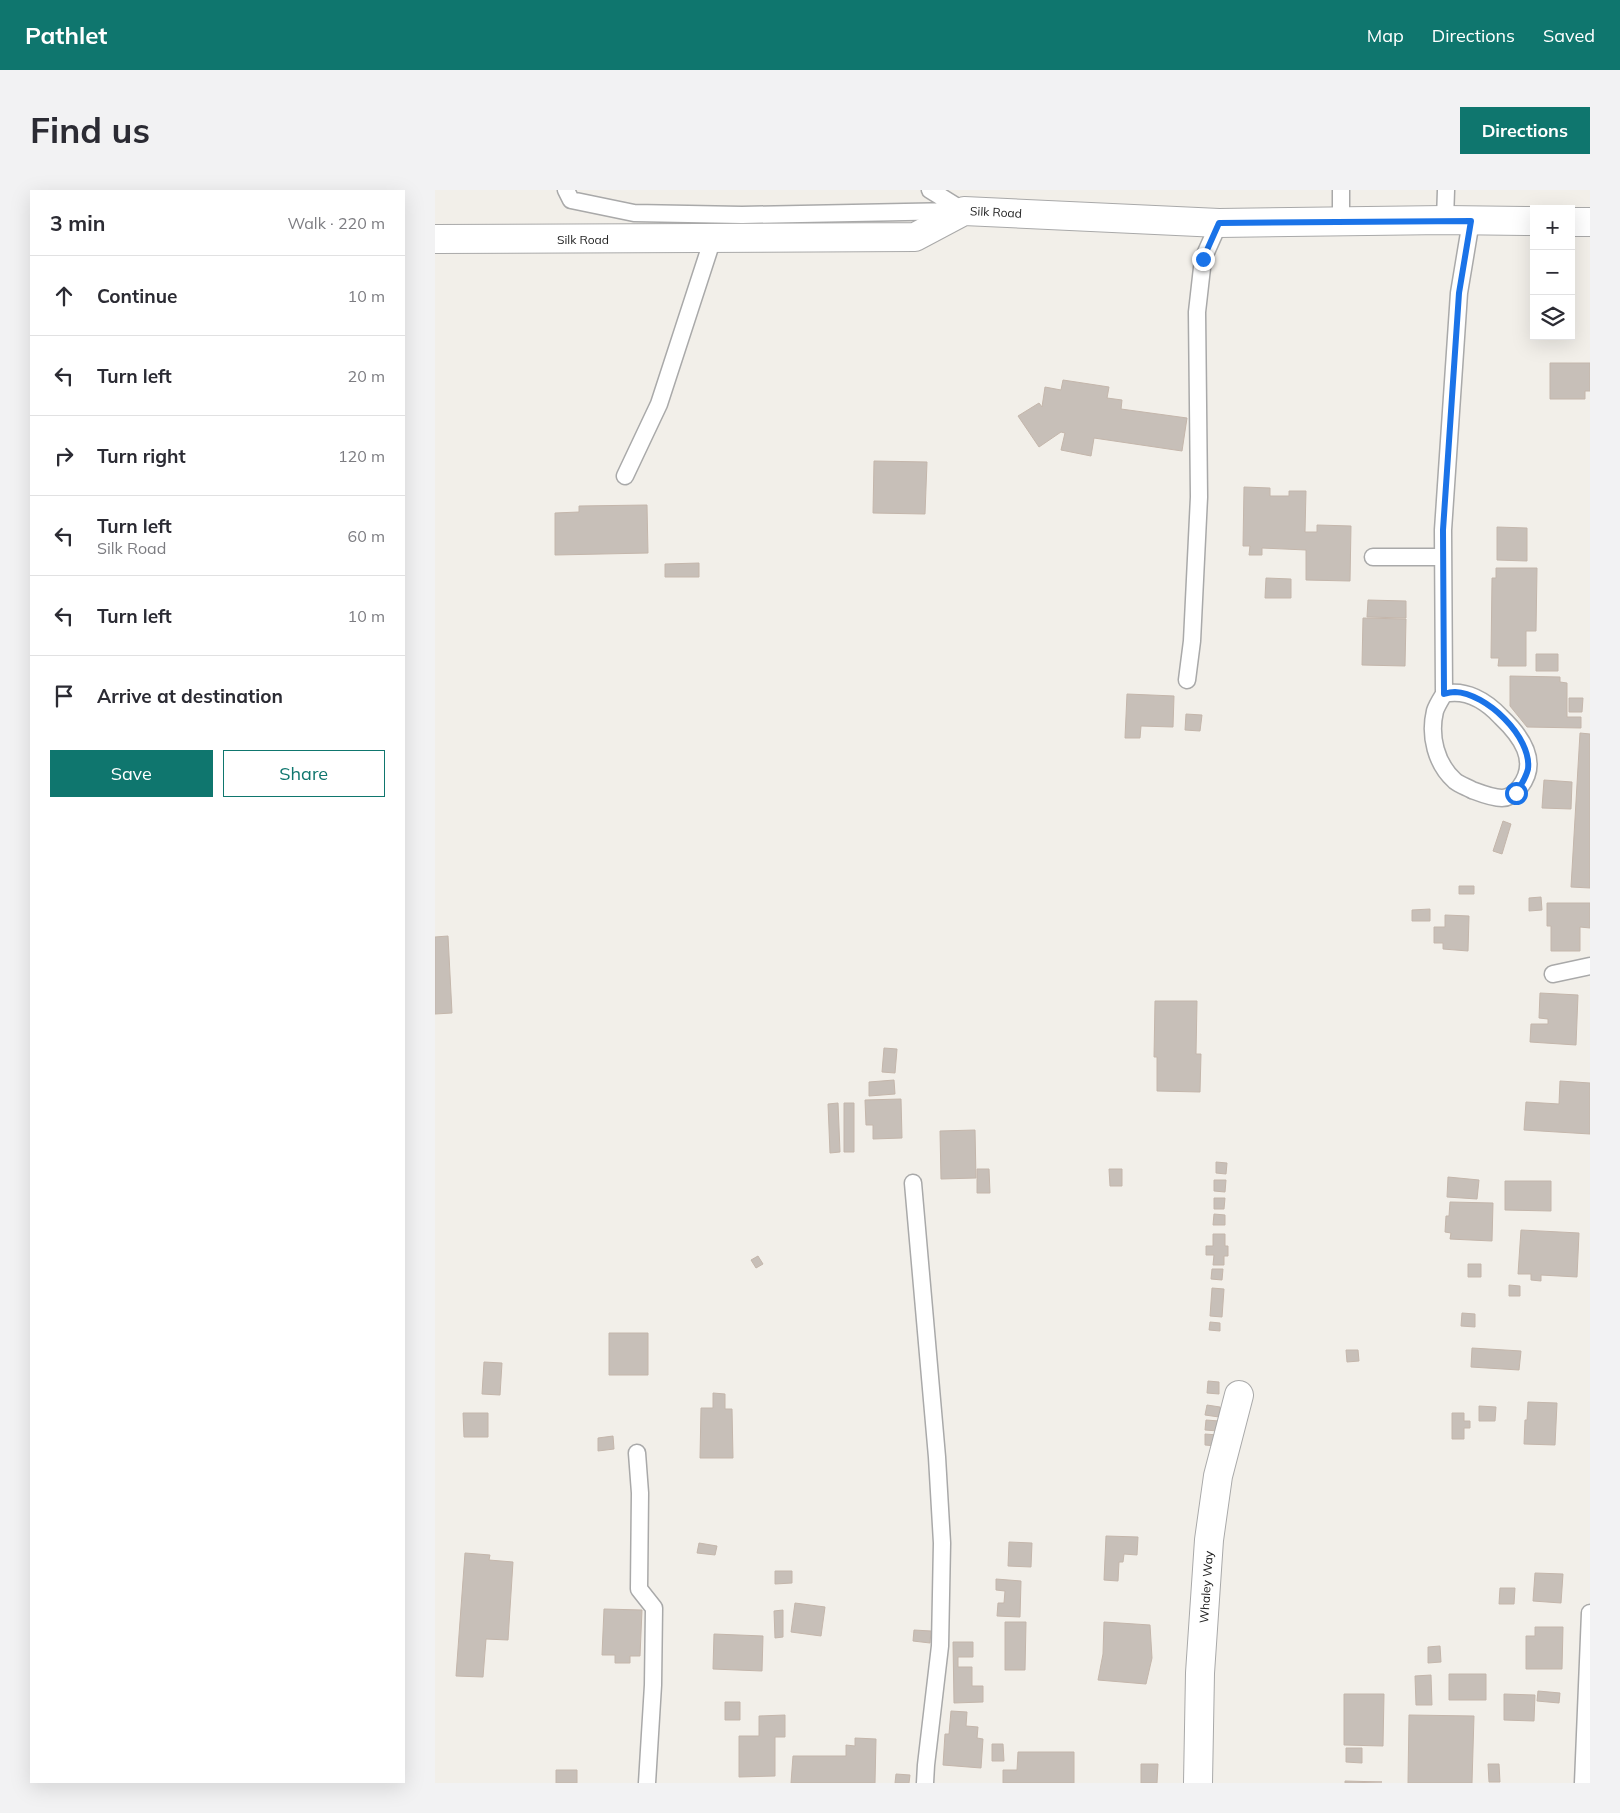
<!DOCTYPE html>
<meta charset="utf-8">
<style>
:root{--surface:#fff;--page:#f2f2f3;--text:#2b2b33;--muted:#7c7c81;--line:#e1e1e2;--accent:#0f766e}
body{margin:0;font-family:Mulish,sans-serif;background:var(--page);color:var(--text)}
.controls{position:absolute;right:15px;top:15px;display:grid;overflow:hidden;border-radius:0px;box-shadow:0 5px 20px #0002}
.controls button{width:45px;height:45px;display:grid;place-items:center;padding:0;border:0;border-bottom:1px solid var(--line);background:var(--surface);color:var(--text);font:25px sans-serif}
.stop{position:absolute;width:15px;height:15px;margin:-11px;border:4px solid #1a73e8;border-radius:50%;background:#fff}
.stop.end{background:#1a73e8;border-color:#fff;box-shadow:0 1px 5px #0008}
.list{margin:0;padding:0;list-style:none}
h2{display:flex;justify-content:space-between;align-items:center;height:65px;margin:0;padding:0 20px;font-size:21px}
h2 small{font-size:16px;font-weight:400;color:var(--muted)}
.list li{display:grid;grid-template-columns:32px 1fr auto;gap:15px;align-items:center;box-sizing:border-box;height:80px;padding:0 20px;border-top:1px solid var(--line)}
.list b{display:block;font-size:19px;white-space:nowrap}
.list p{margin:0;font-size:16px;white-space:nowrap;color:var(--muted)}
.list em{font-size:16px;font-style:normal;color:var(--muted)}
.actions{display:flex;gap:10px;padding:15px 20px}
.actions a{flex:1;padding:11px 0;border:1px solid var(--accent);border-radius:0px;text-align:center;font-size:18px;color:var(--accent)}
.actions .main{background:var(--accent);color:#fff}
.icon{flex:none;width:28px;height:28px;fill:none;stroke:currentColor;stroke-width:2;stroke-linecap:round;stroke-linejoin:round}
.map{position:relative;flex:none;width:1155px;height:1593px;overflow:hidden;border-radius:0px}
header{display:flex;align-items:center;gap:30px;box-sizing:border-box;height:70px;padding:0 25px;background:var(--accent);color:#fff}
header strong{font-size:24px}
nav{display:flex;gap:28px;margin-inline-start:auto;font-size:18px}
.intro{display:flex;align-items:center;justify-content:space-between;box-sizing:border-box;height:120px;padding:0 30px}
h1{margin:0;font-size:35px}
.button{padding:12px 22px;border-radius:0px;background:var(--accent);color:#fff;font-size:18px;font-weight:700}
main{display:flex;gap:30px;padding:0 30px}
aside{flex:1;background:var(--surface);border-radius:0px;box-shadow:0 5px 20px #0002}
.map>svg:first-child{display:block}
</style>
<header>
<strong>Pathlet</strong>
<nav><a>Map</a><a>Directions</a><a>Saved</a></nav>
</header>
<div class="intro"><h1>Find us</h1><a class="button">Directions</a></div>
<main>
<aside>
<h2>3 min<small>Walk · 220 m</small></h2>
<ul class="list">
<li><svg class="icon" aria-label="ahead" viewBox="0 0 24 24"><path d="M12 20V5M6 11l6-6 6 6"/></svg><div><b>Continue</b></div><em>10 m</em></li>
<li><svg class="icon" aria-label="left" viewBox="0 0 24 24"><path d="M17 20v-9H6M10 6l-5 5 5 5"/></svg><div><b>Turn left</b></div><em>20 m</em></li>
<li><svg class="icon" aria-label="right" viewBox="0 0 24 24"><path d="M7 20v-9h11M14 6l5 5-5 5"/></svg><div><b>Turn right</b></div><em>120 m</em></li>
<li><svg class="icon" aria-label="left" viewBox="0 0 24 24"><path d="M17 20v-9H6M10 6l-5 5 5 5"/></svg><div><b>Turn left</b><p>Silk Road</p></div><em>60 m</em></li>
<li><svg class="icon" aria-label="left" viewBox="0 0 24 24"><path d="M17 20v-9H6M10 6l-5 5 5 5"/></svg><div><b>Turn left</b></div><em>10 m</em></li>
<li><svg class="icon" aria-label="arrive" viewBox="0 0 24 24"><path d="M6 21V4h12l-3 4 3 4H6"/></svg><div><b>Arrive at destination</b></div></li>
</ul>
<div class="actions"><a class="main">Save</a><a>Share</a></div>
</aside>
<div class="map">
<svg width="1155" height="1593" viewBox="0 0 1155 1593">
<rect width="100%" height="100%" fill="#f2efe9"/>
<path fill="#c7bfb8" stroke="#c4b6ab" d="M1115 173H1155V201H1150V209H1115Z
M628 190 674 197 672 208 687 210 686 219 752 228 747 261 659 248 656 266 626 260 630 243 626 242 604 257 583 226 604 213 607 217 610 197 626 200Z
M439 271 492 272 490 324 438 323Z
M809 297 835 298V306H854V301H871L870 342H882V335L916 336 915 391 871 390V360L827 358V365H814L815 356H808Z
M212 315 213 363 120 365V323L144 322V316Z
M1062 337 1092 338V371L1062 370Z
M264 373V387H230V374Z
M1061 378H1102L1101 441H1091V476H1063L1064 468H1056L1057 388H1061Z
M831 388 856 389V408H830Z
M933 410 971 411V428L932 427Z
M928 428 971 429 970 476 927 475Z
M1101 464H1123V481H1101Z
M1075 486 1125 487V492L1132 493V527H1146V538L1092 537 1075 516Z
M692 504 739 506 738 537 706 536 705 548H690Z
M1134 508H1148L1147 522H1134Z
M751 524 767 525 765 541 750 540Z
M1145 543 1155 544V698L1136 697Z
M1109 590 1137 592 1136 619 1107 618Z
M1068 631 1076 634 1067 664 1058 661Z
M1024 696H1039V704H1024Z
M1106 707 1107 720 1094 721V708Z
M1112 713H1155V738L1145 737V761H1116V736H1112Z
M995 719V731H977V720Z
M1010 725 1034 726 1033 761 1008 759V753H999V737H1010Z
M13 746 17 823 0 824V747Z
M1105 803 1143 805 1141 855 1095 852 1096 834H1113V829L1104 828Z
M720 811H762L761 864H766L765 902 722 901V867H719Z
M449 858 462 859 460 883 447 882Z
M459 890 460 904 434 906V892Z
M1125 891 1155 893V944L1089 940 1091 912 1124 914Z
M466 909 467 948 438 949V935H431L430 910Z
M403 913 405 962 395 963 393 914Z
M409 913H419V962H409Z
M540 940 541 988 506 989 505 941Z
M781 972 792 973 791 984 781 983Z
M542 979H554L555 1003H542Z
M674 979H687V996H675Z
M1013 987 1044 990 1042 1009 1012 1007Z
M779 990H791L790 1002 779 1001Z
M1070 991H1116V1021L1070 1020Z
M779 1008H790L789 1019H779Z
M1015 1012 1058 1013 1057 1051 1015 1049 1016 1043 1010 1042 1011 1026H1014Z
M779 1024 790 1025V1035H778Z
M1086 1040 1144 1043 1142 1087 1106 1085V1091L1096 1090V1084H1083Z
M778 1044H790V1056H793V1066H789V1075H778L779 1065H771V1056H778Z
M323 1066 328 1074 321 1078 316 1070Z
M1033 1074H1046V1087H1033Z
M777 1079H788L787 1090 776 1089Z
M1074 1095 1085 1096V1106H1074Z
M777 1098 789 1099 787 1127 775 1126Z
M1027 1123 1040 1124V1137L1026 1136Z
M775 1132 785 1133V1141L774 1140Z
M174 1143H213V1185H174Z
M1037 1158 1086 1161 1084 1180 1036 1177Z
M911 1160H923L924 1171 912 1172Z
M49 1172 67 1173 65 1205 47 1204Z
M773 1191 784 1192V1204L772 1203Z
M278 1203 290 1204V1219H297L298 1268H265L266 1218H278Z
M1093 1212 1122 1213 1120 1255 1089 1254 1090 1230H1092Z
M772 1215 785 1217 784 1227 770 1225Z
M1044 1216 1061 1217 1060 1231H1044Z
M28 1223H53V1247H29Z
M1017 1223H1029V1231H1035V1238H1029V1249H1017Z
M771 1230 784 1231 783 1241 770 1240Z
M770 1244 783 1245 782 1256 770 1255Z
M178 1246 179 1259 163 1261V1248Z
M671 1346 703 1347 702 1365 689 1364 688 1372H684L683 1391 669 1390Z
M574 1352 597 1353 596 1377 573 1376Z
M264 1353 282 1356 280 1365 262 1363Z
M30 1363 55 1365 54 1370 78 1372 73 1450 51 1449 48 1487 21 1486Z
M340 1381H357V1393L340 1394Z
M1100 1383 1128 1384 1126 1413 1098 1411Z
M561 1389 586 1391 585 1427 562 1426 563 1413H569L570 1401 561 1400Z
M1065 1398H1080L1079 1414H1064Z
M360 1413 390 1417 386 1446 356 1442Z
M169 1419 207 1420 205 1466H195V1473H180V1465H167Z
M348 1420V1447L340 1448 339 1421Z
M570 1432H591L590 1480H570Z
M669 1432 715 1435 717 1468 711 1494 663 1490 668 1464Z
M1100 1437H1128L1127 1479H1091V1446H1100Z
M479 1440 496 1441 495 1453 478 1451Z
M279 1444 328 1446 327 1481 278 1479Z
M518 1452H538V1467H523V1477H537V1496H548V1512L519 1513Z
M1005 1456 1006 1472 993 1473V1457Z
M1014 1484H1051V1510H1014Z
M996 1485 997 1515H981L980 1486Z
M1103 1501 1125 1503 1124 1513 1102 1511Z
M909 1504H949L948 1556 909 1555Z
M1069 1504 1100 1505 1099 1531 1069 1530Z
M290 1512H305V1530H290Z
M516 1521 532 1522 531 1536 543 1537 542 1548 548 1549 546 1578 508 1575 510 1544H514Z
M350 1525V1547H340V1586L304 1587V1546H324V1526Z
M974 1525 1039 1526 1037 1593H973Z
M420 1548 441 1549 440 1593H356L358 1566H411V1555L420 1556Z
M557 1554H568L569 1571H557Z
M911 1558H927V1573L911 1572Z
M583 1562H639V1593H568V1580H582Z
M706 1574H723L722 1593H706Z
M1053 1574H1064L1065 1592H1054Z
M121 1580H142V1593H121Z
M461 1584 475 1585 474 1593H460Z
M910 1591 947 1592 910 1593Z"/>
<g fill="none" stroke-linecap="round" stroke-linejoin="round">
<g stroke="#a9a9a9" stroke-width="19">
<path id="service" d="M131 0 136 10 199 23 307 25 522 21
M495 0 529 21
M906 0V32
M1010 30 1011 0
M190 286 224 214 278 48
M938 367H1008
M752 490 757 451 764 307 762 122 768 69 784 33
M1009 504C1031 499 1051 511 1066 527 1085 545 1105 571 1085 597 1081 602 1074 608 1067 608 1057 608 1045 603 1037 600 1032 597 1025 595 1020 591 1001 574 994 546 1000 521 1002 515 1006 509 1009 504L1008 340 1024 103 1036 31
M1118 784 1155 776
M478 993 502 1267 507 1353 505 1456 491 1575 490 1593
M202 1263 205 1303 204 1399 219 1418 218 1495 212 1593
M1148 1593 1155 1423"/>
</g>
<g stroke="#a9a9a9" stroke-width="30">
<path id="minor" d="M1136 32H1155
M0 49 480 47 529 21 784 33 1010 30 1099 31
M763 1593 765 1483 774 1350 783 1286 804 1205"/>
</g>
<use href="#service" stroke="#fff" stroke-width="16"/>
<use href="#minor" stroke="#fff" stroke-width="28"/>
</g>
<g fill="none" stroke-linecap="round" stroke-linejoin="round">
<path stroke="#1a73e8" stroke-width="6" d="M768 69 784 33 1036 31 1024 103 1008 340 1009 504C1012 503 1017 502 1020 502 1051 503 1097 547 1093 579 1091 588 1086 595 1081 603"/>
</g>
<g text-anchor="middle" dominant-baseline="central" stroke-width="4.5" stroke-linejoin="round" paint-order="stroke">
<g font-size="12" fill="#222" stroke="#fff">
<text transform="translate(561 22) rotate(3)">Silk Road</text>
<text x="148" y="49">Silk Road</text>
<text transform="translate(771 1397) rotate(-86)">Whaley Way</text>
</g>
</g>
</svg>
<div class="controls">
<button>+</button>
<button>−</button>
<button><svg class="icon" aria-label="layers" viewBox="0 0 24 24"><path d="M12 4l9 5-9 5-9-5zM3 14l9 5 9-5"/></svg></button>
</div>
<div class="stop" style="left:1081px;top:603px"></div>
<div class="stop end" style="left:768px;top:69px"></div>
</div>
</main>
